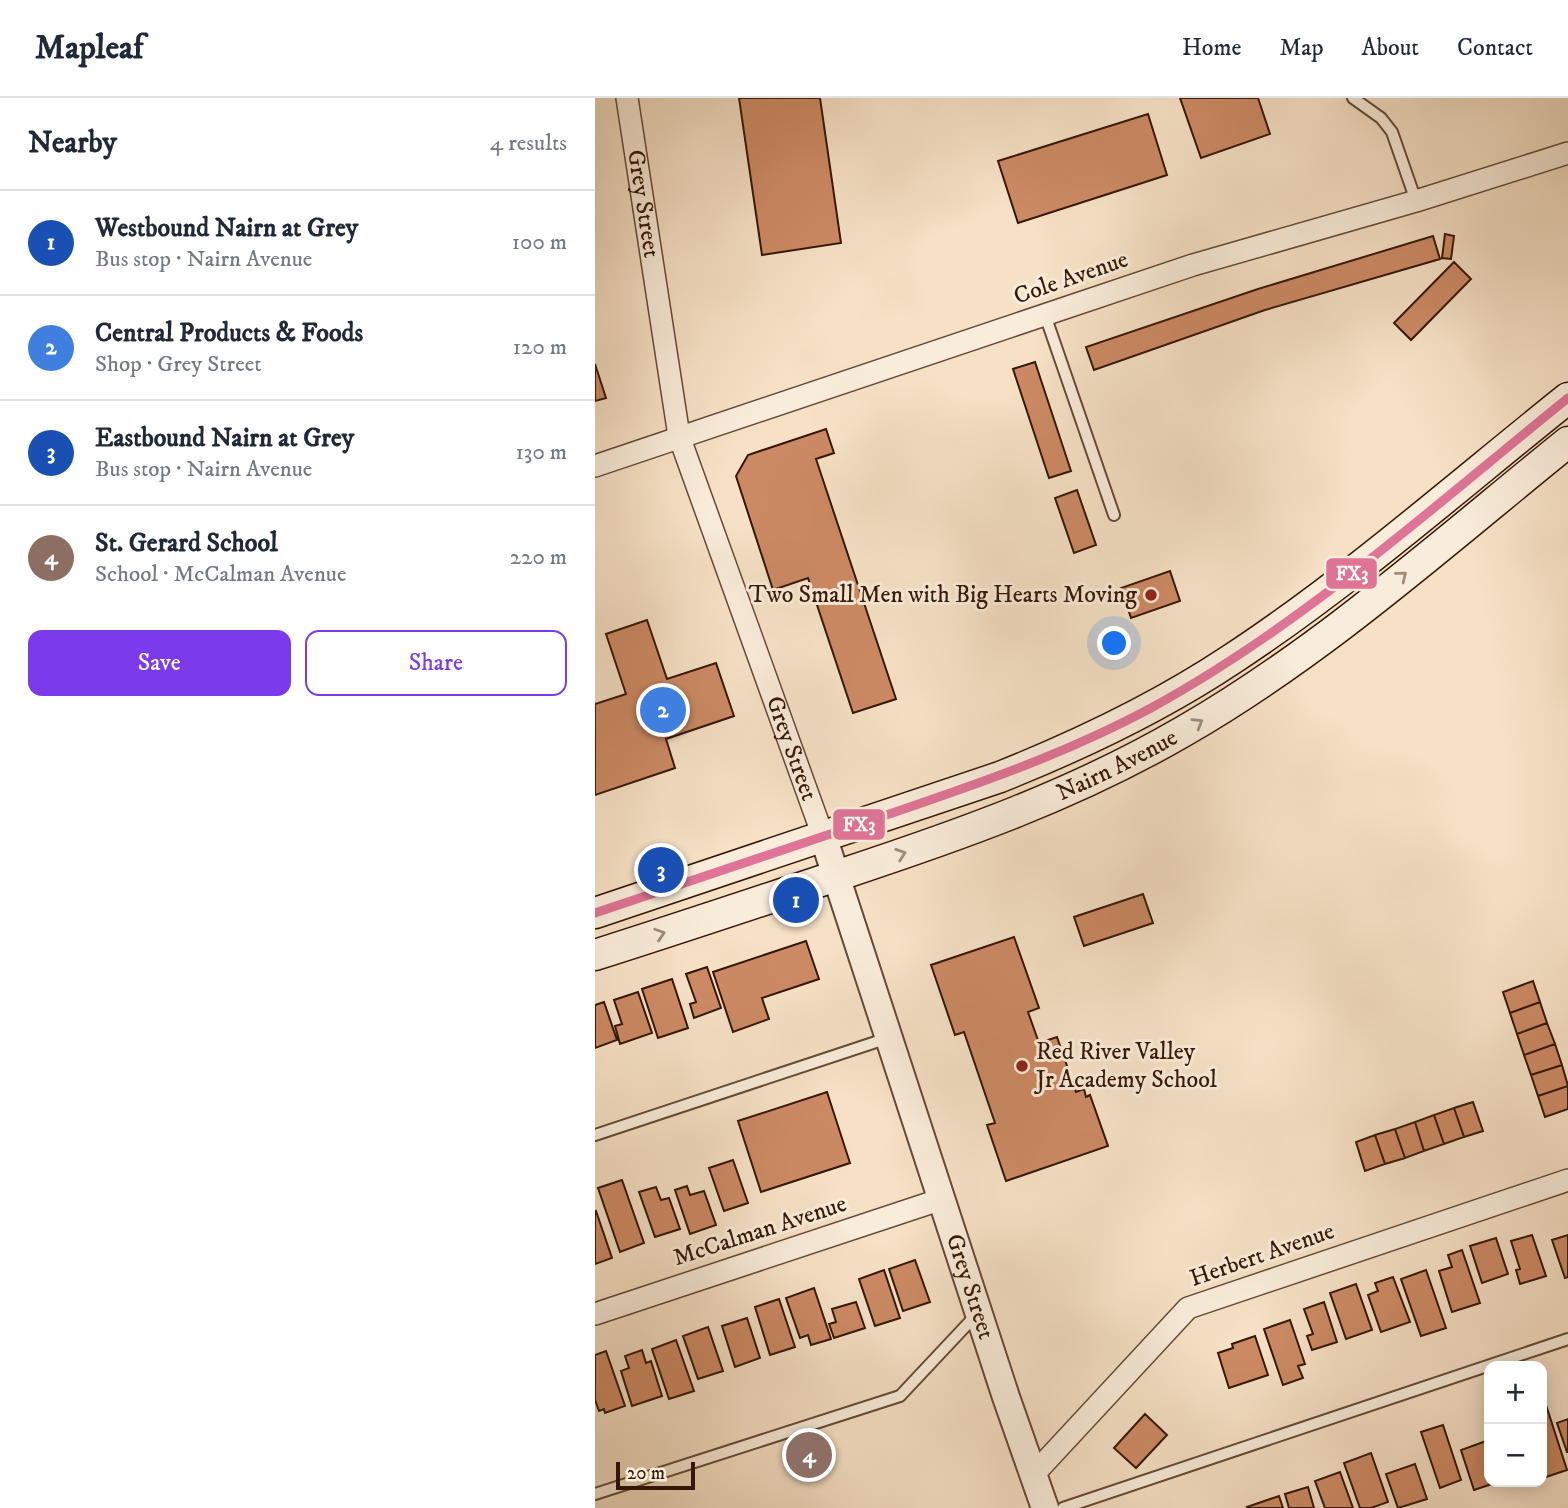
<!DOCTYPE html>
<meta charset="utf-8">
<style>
:root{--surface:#fff;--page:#f6f6f7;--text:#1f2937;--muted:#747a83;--line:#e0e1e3;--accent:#7c3aed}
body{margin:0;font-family:"IM FELL DW Pica",serif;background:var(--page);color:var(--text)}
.controls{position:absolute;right:21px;bottom:21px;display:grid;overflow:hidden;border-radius:14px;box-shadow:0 4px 18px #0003}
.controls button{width:63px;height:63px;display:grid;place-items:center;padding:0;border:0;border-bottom:2px solid var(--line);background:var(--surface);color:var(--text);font:35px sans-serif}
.scale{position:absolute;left:21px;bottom:18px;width:79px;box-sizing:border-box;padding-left:7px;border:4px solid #351706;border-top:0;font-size:19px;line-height:24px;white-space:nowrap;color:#351706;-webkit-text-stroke:5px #f9ecda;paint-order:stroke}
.you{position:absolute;left:520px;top:546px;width:24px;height:24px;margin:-18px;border:5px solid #fff;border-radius:50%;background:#1a73e8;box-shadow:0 0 0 10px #1a73e833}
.badge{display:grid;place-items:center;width:46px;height:46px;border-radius:50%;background:var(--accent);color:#fff;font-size:23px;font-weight:700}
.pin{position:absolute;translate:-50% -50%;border:4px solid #fff;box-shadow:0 2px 7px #0006}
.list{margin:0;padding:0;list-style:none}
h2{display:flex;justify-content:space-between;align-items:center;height:91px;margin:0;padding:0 28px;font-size:30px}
h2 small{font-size:23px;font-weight:400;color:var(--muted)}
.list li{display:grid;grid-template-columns:46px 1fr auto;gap:21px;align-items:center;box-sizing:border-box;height:105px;padding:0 28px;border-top:2px solid var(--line)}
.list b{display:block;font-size:26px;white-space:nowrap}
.list p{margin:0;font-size:23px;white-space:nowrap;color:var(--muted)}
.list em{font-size:23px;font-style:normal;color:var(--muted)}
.actions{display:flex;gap:14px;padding:21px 28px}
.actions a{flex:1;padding:16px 0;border:2px solid var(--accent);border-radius:14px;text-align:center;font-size:24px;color:var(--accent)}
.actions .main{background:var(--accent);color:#fff}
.map{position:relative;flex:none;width:973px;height:1410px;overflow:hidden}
header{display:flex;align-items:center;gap:42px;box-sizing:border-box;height:98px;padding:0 35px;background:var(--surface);border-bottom:2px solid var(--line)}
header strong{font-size:33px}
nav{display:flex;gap:38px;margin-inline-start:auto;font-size:24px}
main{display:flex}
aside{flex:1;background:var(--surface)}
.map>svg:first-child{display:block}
</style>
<header>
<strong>Mapleaf</strong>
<nav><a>Home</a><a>Map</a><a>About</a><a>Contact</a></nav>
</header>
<main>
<aside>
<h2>Nearby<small>4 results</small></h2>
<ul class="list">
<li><span class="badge" style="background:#1a4fb4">1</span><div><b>Westbound Nairn at Grey</b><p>Bus stop · Nairn Avenue</p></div><em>100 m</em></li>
<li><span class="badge" style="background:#3f7fe0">2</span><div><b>Central Products &amp; Foods</b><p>Shop · Grey Street</p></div><em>120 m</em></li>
<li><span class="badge" style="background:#1a4fb4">3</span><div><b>Eastbound Nairn at Grey</b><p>Bus stop · Nairn Avenue</p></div><em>130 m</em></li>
<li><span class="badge" style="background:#8d6e63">4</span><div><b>St. Gerard School</b><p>School · McCalman Avenue</p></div><em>220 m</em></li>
</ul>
<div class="actions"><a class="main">Save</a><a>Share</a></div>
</aside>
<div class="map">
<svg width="973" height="1410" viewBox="0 0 973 1410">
<rect width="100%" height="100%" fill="#f6e1c6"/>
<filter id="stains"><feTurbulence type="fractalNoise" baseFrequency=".00286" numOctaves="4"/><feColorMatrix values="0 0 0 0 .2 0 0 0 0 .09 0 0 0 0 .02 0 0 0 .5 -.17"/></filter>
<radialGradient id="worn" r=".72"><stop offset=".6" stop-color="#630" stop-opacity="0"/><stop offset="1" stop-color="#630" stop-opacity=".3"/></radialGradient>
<path fill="#cc8a64" stroke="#351706" stroke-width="2" d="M144 0H225L246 145 167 157Z
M585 0H663L675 36 606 60Z
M553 16 572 77 423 125 403 63Z
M850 136 859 138 856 161 847 160Z
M838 138 845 161 670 212 499 272 491 249 663 191Z
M859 164 876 181 816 242 799 225Z
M440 264 476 373 454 380 418 271Z
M0 266 11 300 0 303Z
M231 331 239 355 221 361 301 601 258 615 213 480 178 492 141 378 153 357Z
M482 392 501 447 479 455 460 400Z
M575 473 585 503 536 520 526 490Z
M52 522 72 581 121 565 139 618 71 641 80 670 0 697V606L31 596 11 536Z
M548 796 558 825 489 848 479 819Z
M419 839 444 910 433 914 444 945 462 939 481 994 489 991 491 999 495 997 513 1048 411 1083 392 1027 400 1025 369 934 360 937 336 867Z
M211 843 224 881 167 900 174 921 138 934 118 874Z
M112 869 126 910 99 920 95 906 101 904 91 876Z
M77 881 93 930 63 940 47 891Z
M938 883 945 904 915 915 908 894Z
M43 894 57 935 25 946 20 928 27 926 19 902Z
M9 904 22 942 0 950V907Z
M945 904 952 925 922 936 915 915Z
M952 925 960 946 929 957 922 936Z
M960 946 967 967 936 977 929 957Z
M967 967 973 988 943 998 936 977Z
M973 988V1011L950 1019 943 998Z
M232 994 255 1065 166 1094 143 1023Z
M878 1004 888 1033 869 1039 859 1010Z
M859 1010 869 1039 849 1046 839 1017Z
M839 1017 849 1046 829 1053 820 1024Z
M820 1024 829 1053 810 1060 800 1031Z
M800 1031 810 1060 790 1066 780 1037Z
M780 1037 790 1066 770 1073 761 1044Z
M138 1062 153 1105 129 1113 114 1070Z
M27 1082 49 1145 25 1154 3 1090Z
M92 1088 95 1097 109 1093 121 1127 95 1136 80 1092Z
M61 1089 66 1102 74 1100 85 1131 60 1139 44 1094Z
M1 1113 17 1160 0 1166V1114Z
M937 1137 951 1178 925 1186 921 1172 925 1171 916 1143Z
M973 1137V1179L970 1180 957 1142Z
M901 1140 913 1176 887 1185 875 1148Z
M867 1152 885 1205 857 1214 844 1173 857 1169 853 1157Z
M320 1162 335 1204 308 1213 294 1171Z
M289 1172 305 1220 280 1228 264 1181Z
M831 1172 851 1230 826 1238 806 1181Z
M798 1179 815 1224 786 1234 773 1197 783 1193 780 1185Z
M761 1186 777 1232 751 1241 735 1195Z
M219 1190 236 1241 216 1247 213 1237 205 1240 191 1200Z
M184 1201 200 1249 175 1257 160 1209Z
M261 1204 270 1230 239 1240 234 1226 241 1224 237 1211Z
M729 1204 742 1244 717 1252 712 1238 718 1236 709 1211Z
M152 1220 165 1260 140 1269 127 1228Z
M695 1222 710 1266 703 1268 708 1280 688 1287 669 1231Z
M113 1229 128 1273 103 1281 88 1238Z
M660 1238 673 1277 634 1290 623 1255 638 1250 637 1246Z
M81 1242 99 1293 74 1301 57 1251Z
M47 1252 51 1265 56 1263 67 1298 37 1308 26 1273 34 1270 30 1258Z
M11 1253 30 1308 10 1315 9 1311 4 1313 0 1302V1257Z
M951 1307 972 1372 951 1379 947 1368V1308Z
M550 1316 572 1337 541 1370 519 1350Z
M973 1321V1354H972L962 1325Z
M848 1327 866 1382 845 1390 826 1334Z
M894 1342V1384H903L879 1392 866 1352Z
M776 1355 793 1404 776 1410H765L749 1365Z
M820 1366 832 1401 803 1410 791 1376Z
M745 1374 758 1410H730L720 1383Z
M713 1389 719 1410H694L690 1396Z
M684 1398 688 1410H653L652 1409Z"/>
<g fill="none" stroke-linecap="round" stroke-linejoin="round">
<g stroke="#654a36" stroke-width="14">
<path id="service" d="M758 0 786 20 797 34 821 103
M450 217 519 417
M0 1037 293 940
M0 1396 305 1298 382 1216
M468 1410 973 1241"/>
</g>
<g stroke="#654a36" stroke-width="24">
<g id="minor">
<path id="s1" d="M32 0 84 338 228 738"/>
<path d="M0 368 598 167 821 103 973 55"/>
<path d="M0 1216 347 1101"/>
<path d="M439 1376 593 1210 973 1082"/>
</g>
</g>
<g stroke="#654a36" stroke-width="30">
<g id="tertiary">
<path id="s2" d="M228 738 411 1299 450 1410"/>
</g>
</g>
<g stroke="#351706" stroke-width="33">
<g id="secondary">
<path d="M0 815 405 679C485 647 565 609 637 561 753 485 864 387 973 300"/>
<path id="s3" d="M0 857C82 831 163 804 244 777 365 737 479 697 589 633 728 553 849 444 973 344"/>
</g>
</g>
<use href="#service" stroke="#f9ecda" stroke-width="10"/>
<use href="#minor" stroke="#f9ecda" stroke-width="21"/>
<use href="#tertiary" stroke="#f9ecda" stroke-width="26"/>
<use href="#secondary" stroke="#f9ecda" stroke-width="30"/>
<g stroke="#f9ecda" stroke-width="14">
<path id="bus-1" d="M0 815C90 785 180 754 271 724 368 691 465 659 556 610 708 527 839 408 973 300"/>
</g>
<use href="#bus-1" stroke="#df7496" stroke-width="9"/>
</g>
<defs><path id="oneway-chevron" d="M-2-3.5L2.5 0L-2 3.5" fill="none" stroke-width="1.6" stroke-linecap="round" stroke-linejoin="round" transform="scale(1.75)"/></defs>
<g stroke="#a18c7b">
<use href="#oneway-chevron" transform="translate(807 478) rotate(-39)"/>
<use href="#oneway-chevron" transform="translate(603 625) rotate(-31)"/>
<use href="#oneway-chevron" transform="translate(306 756) rotate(-19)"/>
<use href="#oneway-chevron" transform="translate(65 836) rotate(-18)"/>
</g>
<g fill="#8f2418" stroke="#f9ecda" stroke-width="2.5">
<circle cx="556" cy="497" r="7"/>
<circle cx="427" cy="968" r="7"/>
</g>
<g text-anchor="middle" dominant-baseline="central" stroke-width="6" stroke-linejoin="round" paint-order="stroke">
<g font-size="24" fill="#351706" stroke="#f9ecda">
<text stroke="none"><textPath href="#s1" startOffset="107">Grey Street</textPath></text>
<text transform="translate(476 180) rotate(-19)">Cole Avenue</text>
<text stroke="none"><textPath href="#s1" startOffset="674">Grey Street</textPath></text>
<text stroke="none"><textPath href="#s3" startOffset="556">Nairn Avenue</textPath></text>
<text transform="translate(165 1133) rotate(-18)">McCalman Avenue</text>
<text transform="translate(667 1157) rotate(-19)">Herbert Avenue</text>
<text stroke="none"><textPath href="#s2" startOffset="474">Grey Street</textPath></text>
</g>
<g font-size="24" fill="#351706" stroke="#f9ecda" text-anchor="end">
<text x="542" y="497">Two Small Men with Big Hearts Moving</text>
<text x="441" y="954" text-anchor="start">Red River Valley<tspan x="441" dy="28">Jr Academy School</tspan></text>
</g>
</g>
<g stroke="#f9ecda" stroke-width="2.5">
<rect x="730" y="459" width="53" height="33" rx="7" fill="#df7496"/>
<rect x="237" y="710" width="54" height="33" rx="7" fill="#df7496"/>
</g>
<g font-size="19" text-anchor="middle" font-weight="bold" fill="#fff">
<text x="757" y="482">FX3</text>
<text x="264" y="733">FX3</text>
</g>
<rect width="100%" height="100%" filter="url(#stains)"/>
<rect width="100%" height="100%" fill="url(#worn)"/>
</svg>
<div class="controls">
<button>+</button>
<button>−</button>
</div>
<div class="scale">20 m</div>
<div class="you"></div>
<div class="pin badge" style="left:201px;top:802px;background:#1a4fb4">1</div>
<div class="pin badge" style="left:68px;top:612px;background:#3f7fe0">2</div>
<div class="pin badge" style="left:66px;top:772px;background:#1a4fb4">3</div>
<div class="pin badge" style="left:214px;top:1357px;background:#8d6e63">4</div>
</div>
</main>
